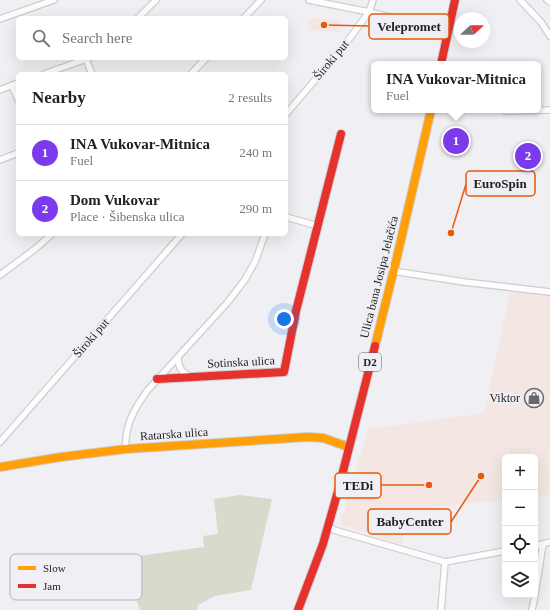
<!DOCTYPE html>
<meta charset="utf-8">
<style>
:root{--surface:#fff;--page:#f6f6f6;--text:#222;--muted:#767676;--line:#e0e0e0;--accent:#7c3aed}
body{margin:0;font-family:"Times New Roman",serif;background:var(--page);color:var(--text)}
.controls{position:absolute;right:12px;bottom:12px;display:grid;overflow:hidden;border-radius:6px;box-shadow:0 4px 16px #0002}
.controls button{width:36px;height:36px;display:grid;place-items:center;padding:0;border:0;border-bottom:1px solid var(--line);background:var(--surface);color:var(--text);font:20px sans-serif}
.compass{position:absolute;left:454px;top:12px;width:36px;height:36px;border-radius:50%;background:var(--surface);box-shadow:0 4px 16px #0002;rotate:69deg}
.you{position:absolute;left:284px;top:319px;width:14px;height:14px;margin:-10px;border:3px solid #fff;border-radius:50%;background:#1a73e8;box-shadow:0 0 0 6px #1a73e833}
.badge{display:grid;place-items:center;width:26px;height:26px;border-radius:50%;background:var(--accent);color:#fff;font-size:13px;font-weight:700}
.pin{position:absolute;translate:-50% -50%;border:2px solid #fff;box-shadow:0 1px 4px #0006}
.popup{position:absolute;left:371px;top:61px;width:170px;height:52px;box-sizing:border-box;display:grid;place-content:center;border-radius:6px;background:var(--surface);filter:drop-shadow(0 1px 3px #0005);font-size:13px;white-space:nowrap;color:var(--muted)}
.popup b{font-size:15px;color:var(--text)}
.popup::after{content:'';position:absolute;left:50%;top:100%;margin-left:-8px;border:8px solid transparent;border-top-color:var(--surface)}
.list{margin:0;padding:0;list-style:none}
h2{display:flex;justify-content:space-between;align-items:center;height:52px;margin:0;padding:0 16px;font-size:17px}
h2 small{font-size:13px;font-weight:400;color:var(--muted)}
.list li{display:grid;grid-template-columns:26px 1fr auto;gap:12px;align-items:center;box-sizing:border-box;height:56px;padding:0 16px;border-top:1px solid var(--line)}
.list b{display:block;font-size:15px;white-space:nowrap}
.list p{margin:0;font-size:13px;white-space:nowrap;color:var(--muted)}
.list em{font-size:13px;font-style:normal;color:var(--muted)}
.icon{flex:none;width:22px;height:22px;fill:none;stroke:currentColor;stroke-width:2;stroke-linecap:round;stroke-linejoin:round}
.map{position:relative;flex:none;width:550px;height:610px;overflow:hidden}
.search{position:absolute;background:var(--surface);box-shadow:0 4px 16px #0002;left:16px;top:16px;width:272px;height:44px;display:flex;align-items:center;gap:10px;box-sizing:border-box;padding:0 14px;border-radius:6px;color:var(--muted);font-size:15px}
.panel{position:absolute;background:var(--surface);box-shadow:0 4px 16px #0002;left:16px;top:72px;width:272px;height:164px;border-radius:6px}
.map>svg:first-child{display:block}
</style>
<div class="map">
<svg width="550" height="610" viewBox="0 0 550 610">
<rect width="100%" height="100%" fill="#f0f0f4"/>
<path fill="#f4e7e3" d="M309 18 340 20 339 33 308 30Z
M510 292 550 295V495L535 497V457H505V500L408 510 402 545 340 524 368 429 484 413Z"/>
<path fill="#d8dbcc" d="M240 495 272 499 251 590 215 596 198 605 197 610H140L131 584 120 587 115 559 204 547 203 536 218 534 214 499Z"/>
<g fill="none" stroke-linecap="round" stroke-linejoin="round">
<g stroke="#ceced0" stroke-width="8">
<path id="street" d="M309 0 369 12 373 0
M520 0 541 22 550 36
M547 0 550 2
M138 18 156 0
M244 18 261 0
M0 19 54 0
M86 59 92 74
M44 74 89 58
M191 74 206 58
M12 85 18 100
M0 90 18 83
M506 111 550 110
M286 114 344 46 369 12 448 31
M0 160 18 153
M286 217 318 226
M393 271 464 282 550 292
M0 275 35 249 52 234
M178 357C178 366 181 373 190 376
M0 442 182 234
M126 449C124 427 134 409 147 391L227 303 244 281 255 262 265 234
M328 526 334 530 445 562 505 551
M535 546 550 542
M535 594 543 544
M441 610 445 562
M532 610 535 595"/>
</g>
<g stroke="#ceced0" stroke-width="10">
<path id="slow" d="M375 346 397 257 431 110
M0 467 61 457 126 449 308 437 323 438 349 447"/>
</g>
<g stroke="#ceced0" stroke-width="10">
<path id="jam" d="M441 64 455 0
M157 379 284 372 296 311 341 134
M298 610 323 544 338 491 375 346"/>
</g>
<use href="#street" stroke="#fdfdfd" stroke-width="5.5"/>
<use href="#slow" stroke="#ff9f0a" stroke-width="8"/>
<use href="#jam" stroke="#e5322d" stroke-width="8"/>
</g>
<defs>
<g id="shop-ring" transform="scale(1)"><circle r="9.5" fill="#efeff5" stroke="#68686b" stroke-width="1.5"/><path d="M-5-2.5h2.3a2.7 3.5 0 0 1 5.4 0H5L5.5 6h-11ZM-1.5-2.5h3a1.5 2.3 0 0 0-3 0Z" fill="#68686b"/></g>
</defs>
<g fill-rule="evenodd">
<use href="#shop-ring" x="534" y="398"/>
</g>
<g text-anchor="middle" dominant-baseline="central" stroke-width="4" stroke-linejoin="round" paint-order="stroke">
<rect fill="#efeff5" stroke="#5d5d61" stroke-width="1" x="359" y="353" width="22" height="18" rx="3"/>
<g font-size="11" font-weight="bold" fill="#1f1f21">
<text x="370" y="362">D2</text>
</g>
<g font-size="12" fill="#1f1f21" stroke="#efeff5">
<text transform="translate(331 60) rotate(-50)">Široki put</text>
<text transform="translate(379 277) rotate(-76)">Ulica bana Josipa Jelačića</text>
<text transform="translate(91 338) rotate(-49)">Široki put</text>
<text transform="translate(241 362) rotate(-3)">Sotinska ulica</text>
<text transform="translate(174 434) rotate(-4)">Ratarska ulica</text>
</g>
<g font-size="12" fill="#1f1f21" stroke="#efeff5" text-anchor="end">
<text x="520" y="398">Viktor</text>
</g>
</g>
<rect x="10" y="554" width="132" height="46" rx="6" fill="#efeff5" stroke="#b1b1b5" stroke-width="1"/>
<rect x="18" y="566" width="18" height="4" fill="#ff9f0a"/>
<rect x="18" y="584" width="18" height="4" fill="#e5322d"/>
<g font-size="11" fill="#1f1f21">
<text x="43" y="572">Slow</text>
<text x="43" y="590">Jam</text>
</g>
<path fill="none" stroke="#e8590c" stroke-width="1.5" d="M324 25L369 26M451 233L466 184M429 485L381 485M481 476L451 522"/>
<g fill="#e8590c" stroke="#efeff5" stroke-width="1.5">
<circle cx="324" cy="25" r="4"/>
<circle cx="451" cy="233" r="4"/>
<circle cx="429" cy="485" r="4"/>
<circle cx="481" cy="476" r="4"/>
</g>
<g fill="#efeff5" stroke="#e8590c" stroke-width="1.5">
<rect x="369" y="14" width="80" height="25" rx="4"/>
<rect x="466" y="171" width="69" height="25" rx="4"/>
<rect x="335" y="473" width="46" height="25" rx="4"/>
<rect x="368" y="509" width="83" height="25" rx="4"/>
</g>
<g font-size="13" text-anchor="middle" font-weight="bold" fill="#1f1f21">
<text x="409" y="31">Velepromet</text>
<text x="500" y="188">EuroSpin</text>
<text x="358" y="490">TEDi</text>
<text x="410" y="526">BabyCenter</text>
</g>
</svg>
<div class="controls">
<button>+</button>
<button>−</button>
<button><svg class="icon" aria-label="locate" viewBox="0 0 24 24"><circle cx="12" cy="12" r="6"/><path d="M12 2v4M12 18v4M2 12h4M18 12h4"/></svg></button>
<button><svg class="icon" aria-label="layers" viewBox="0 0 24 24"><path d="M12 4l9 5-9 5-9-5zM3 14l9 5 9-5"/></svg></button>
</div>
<svg class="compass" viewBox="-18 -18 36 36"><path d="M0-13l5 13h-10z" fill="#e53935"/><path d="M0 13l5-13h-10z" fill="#767676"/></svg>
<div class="you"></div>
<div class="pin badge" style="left:456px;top:141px">1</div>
<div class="popup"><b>INA Vukovar-Mitnica</b>Fuel</div>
<div class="pin badge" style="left:528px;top:156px">2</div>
<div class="search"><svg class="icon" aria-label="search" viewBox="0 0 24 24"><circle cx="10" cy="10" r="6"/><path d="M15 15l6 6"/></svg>Search here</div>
<section class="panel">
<h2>Nearby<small>2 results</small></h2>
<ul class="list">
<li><span class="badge">1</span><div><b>INA Vukovar-Mitnica</b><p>Fuel</p></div><em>240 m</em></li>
<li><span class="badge">2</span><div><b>Dom Vukovar</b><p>Place · Šibenska ulica</p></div><em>290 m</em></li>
</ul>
</section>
</div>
